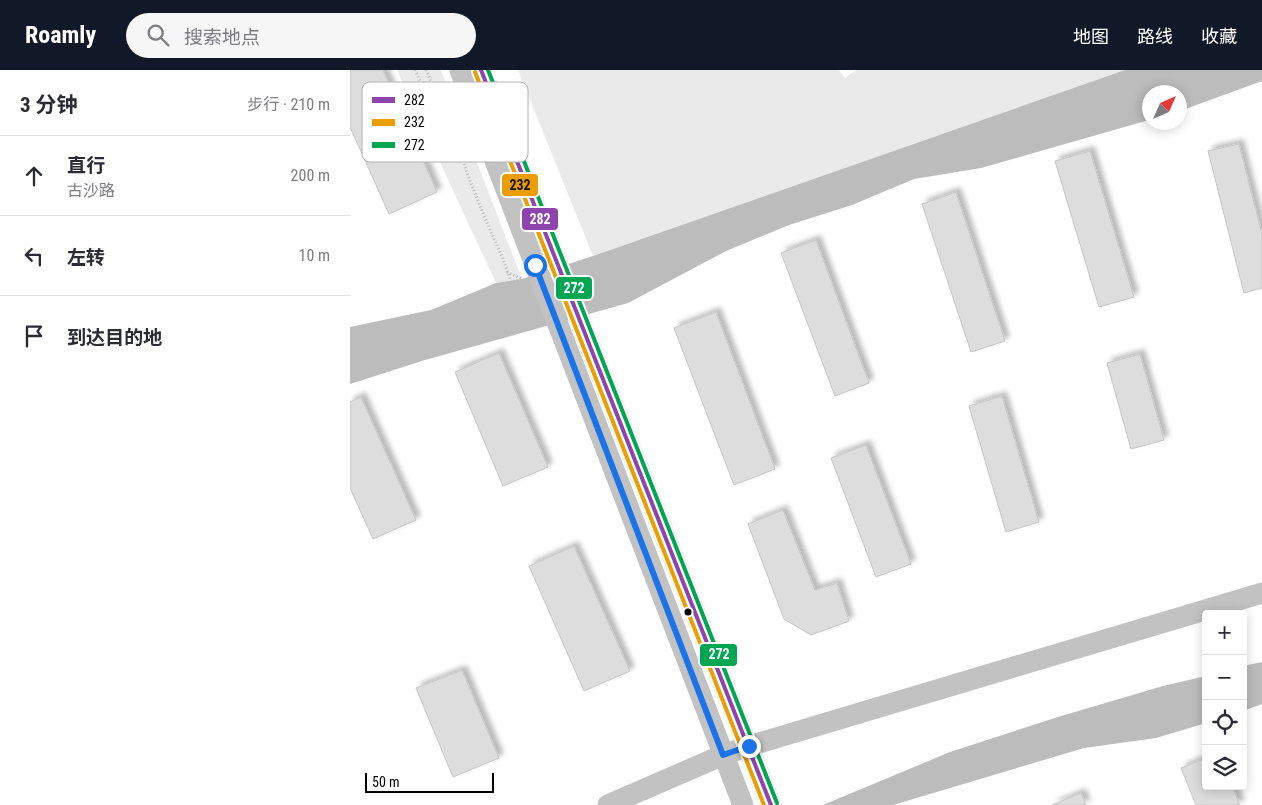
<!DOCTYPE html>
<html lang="zh">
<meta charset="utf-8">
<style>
:root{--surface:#fff;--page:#f7f7f7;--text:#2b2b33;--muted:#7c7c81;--line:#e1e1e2;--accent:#111827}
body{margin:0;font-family:"Roboto Condensed","Noto Sans SC",sans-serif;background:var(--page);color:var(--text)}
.controls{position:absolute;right:15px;bottom:15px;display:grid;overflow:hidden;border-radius:5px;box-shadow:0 2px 12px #0003}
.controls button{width:45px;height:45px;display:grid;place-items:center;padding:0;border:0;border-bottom:1px solid var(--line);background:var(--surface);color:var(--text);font:25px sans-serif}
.compass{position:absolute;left:792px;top:15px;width:45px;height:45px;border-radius:50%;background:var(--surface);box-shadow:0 2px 12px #0003;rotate:45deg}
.scale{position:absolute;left:15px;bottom:12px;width:129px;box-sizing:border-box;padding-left:5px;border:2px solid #000;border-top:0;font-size:14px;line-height:18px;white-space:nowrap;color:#000;-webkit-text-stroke:4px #fff;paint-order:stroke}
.stop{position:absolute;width:15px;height:15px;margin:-11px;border:4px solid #1a73e8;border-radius:50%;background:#fff}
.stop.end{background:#1a73e8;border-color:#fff;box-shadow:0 1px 5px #0008}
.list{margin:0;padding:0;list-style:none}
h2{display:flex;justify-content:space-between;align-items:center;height:65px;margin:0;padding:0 20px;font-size:21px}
h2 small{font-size:16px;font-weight:400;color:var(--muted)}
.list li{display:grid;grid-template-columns:32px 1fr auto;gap:15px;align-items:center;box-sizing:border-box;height:80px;padding:0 20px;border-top:1px solid var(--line)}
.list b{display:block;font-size:19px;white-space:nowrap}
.list p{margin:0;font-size:16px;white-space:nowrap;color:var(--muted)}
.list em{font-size:16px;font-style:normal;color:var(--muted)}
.icon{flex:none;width:28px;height:28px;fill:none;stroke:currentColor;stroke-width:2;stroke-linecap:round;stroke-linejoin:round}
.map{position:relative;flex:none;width:912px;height:735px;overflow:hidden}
header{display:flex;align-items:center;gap:30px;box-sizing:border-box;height:70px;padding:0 25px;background:var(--accent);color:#fff}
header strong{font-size:24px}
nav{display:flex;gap:28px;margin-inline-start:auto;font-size:18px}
.search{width:350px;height:45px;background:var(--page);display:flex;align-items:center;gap:12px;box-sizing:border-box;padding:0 18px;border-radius:28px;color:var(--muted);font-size:19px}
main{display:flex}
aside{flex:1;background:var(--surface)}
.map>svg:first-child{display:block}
</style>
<header>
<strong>Roamly</strong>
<div class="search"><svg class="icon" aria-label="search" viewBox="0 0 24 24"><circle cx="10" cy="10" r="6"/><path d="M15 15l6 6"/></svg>搜索地点</div>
<nav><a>地图</a><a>路线</a><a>收藏</a></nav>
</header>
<main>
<aside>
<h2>3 分钟<small>步行 · 210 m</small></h2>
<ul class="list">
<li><svg class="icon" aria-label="ahead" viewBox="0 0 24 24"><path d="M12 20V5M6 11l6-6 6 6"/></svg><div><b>直行</b><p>古沙路</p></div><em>200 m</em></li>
<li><svg class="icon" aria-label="left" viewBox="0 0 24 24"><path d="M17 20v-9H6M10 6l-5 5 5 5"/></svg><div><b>左转</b></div><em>10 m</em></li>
<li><svg class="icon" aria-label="arrive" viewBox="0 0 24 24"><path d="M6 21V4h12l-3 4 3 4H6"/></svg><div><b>到达目的地</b></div></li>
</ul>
</aside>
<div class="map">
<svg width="912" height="735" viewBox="0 0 912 735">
<defs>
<filter id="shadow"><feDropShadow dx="4.5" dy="-4.5" stdDeviation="2.5" flood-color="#0004"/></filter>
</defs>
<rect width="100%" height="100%" fill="#fff"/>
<path fill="#eaeaea" d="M47 0H91L172 209 146 213Z
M168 0H489L495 8 506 0H775L243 186Z"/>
<path fill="#bcbcbc" d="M775 0H912V11L830 41V22H800L799 50 631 98 564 109 502 135 439 155 376 181 278 233 75 290 0 314V257L81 240 146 213 172 209 243 186Z
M912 592V634L893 641V596Z
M856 606V653L806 668 734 678 543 735H473L600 682 708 647 813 616Z"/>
<path fill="#ddd" stroke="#c5c5c5" filter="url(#shadow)" d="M0 0H33L87 122 39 144 0 57Z
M889 74 912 164V218L894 223 858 81Z
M740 81 784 227 749 237 705 91Z
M606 122 655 271 621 282 572 134Z
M466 170 519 313 485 326 431 183Z
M366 242 425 399 384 415 324 258Z
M149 283 198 397 153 416 105 302Z
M790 284 814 370 781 379 757 293Z
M652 326 689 452 656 462 619 336Z
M11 327 66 450 23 469 0 418V332Z
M516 375 561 494 526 507 481 388Z
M433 440 465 520 487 513 499 551 461 565 434 549 398 454Z
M224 476 280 601 234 621 179 496Z
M112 600 149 688 103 707 66 618Z
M856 688V716H882L890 735H846L831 698Z
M731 723 736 735H702Z"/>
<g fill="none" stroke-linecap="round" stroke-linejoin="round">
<path stroke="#b8b8b8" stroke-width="3" stroke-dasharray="1 2.5" stroke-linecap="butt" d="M65 0 72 15 65 31 62 61C78 77 87 79 109 78
M76 0 103 60 117 103 135 148 153 189 161 212 172 209 157 202"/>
<path stroke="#c2c2c2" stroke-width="21" d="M110 0 393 735
M131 0 421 735
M258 735 373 685 399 676 912 523"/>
<g stroke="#fff" stroke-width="8">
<path id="bus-1" d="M131 0 421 735"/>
</g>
<g stroke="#fff" stroke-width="8">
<path id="bus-2" d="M125 2 414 735"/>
</g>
<g stroke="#fff" stroke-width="8">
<path id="bus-3" d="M138 0 427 733"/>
</g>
<use href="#bus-1" stroke="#8e44ad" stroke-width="4"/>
<use href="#bus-2" stroke="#eb9e00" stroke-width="4"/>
<use href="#bus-3" stroke="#00a651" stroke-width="4"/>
</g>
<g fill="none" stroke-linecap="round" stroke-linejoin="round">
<path stroke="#1a73e8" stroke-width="6" d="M185 195 373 685 399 676"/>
</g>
<circle fill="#000" stroke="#fff" stroke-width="2" cx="338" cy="542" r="4.5"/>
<rect x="12" y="12" width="166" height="80" rx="8" fill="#fff" stroke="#b2b2b2" stroke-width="1"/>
<rect x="22" y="27" width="23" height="6" fill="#8e44ad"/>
<rect x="22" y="49" width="23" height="7" fill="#eb9e00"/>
<rect x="22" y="72" width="23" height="6" fill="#00a651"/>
<g font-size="14" fill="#000">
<text x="54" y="35">282</text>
<text x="54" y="57">232</text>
<text x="54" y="80">272</text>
</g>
<g stroke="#fff" stroke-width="2">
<rect x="151" y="103" width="38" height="24" rx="5" fill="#eb9e00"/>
<rect x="171" y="137" width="38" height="24" rx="5" fill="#8e44ad"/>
<rect x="205" y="206" width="38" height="24" rx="5" fill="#00a651"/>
<rect x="349" y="573" width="39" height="24" rx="5" fill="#00a651"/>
</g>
<g font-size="14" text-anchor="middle" font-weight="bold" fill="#fff">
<text x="190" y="154">282</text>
<text x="224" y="223">272</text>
<text x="369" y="589">272</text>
</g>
<g font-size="14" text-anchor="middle" font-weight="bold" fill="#111">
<text x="170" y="120">232</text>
</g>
</svg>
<div class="controls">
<button>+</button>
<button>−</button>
<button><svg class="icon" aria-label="locate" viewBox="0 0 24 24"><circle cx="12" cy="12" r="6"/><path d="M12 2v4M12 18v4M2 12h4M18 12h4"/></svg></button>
<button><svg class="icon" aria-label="layers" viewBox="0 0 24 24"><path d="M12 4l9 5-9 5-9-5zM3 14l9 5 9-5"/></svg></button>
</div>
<svg class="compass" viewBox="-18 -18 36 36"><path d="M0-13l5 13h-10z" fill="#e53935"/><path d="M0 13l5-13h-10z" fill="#7c7c81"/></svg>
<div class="scale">50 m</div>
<div class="stop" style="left:185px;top:195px"></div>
<div class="stop end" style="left:399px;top:676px"></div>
</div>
</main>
